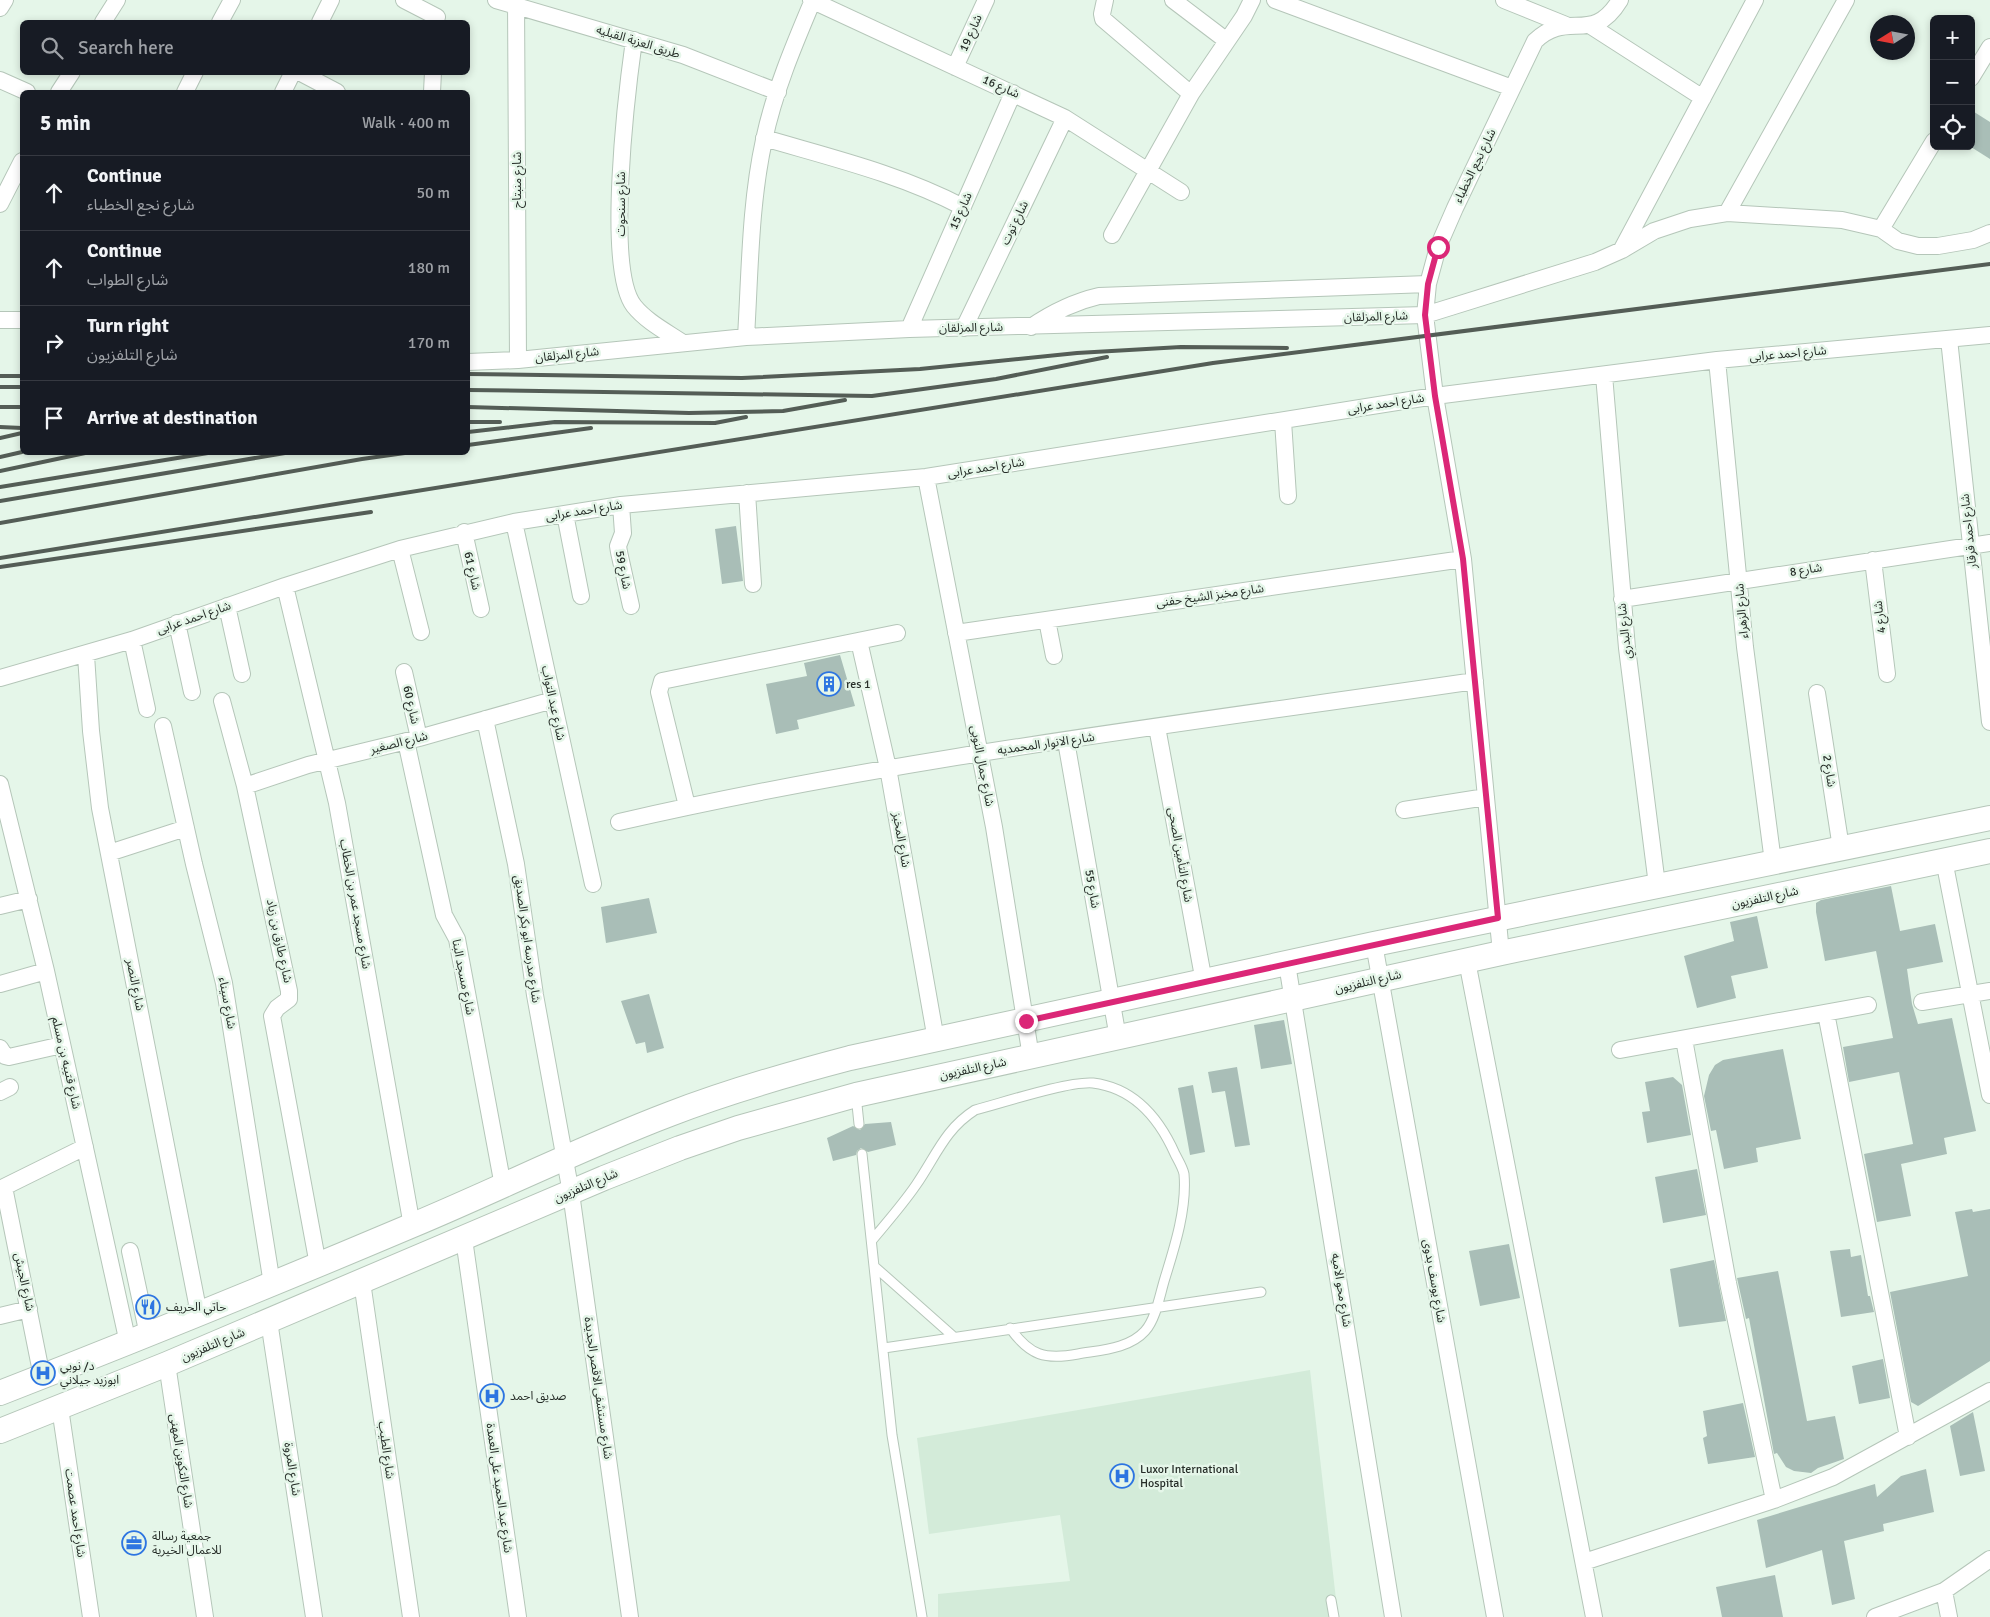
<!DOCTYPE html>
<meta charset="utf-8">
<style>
:root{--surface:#171b24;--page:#242831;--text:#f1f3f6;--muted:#9ea1a6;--line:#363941}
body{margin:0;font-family:Signika,"Noto Sans Arabic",sans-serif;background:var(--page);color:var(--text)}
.controls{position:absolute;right:15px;top:15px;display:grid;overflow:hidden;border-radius:8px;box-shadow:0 2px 8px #0003}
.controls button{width:45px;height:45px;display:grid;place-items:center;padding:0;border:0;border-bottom:1px solid var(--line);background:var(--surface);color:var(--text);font:25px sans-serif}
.compass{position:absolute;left:1870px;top:15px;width:45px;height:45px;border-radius:50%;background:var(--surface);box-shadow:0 2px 8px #0003;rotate:259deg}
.stop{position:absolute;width:15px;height:15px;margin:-11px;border:4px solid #db2777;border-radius:50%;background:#fff}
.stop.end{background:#db2777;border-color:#fff;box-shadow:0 1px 5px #0008}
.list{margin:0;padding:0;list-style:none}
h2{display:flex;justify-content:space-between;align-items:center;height:65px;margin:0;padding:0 20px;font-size:21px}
h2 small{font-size:16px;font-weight:400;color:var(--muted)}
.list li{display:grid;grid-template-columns:32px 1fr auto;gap:15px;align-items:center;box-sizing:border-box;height:75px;padding:0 20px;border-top:1px solid var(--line)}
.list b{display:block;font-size:19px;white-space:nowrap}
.list p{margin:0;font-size:16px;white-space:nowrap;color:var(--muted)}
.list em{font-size:16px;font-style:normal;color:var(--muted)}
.icon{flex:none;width:28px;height:28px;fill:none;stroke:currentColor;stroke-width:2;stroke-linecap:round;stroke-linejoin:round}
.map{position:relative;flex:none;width:1990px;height:1617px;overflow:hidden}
.search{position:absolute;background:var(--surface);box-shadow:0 2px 8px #0003;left:20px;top:20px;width:450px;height:55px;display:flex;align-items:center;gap:12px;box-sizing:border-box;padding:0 18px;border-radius:8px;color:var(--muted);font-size:19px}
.panel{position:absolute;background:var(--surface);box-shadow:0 2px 8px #0003;left:20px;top:90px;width:450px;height:365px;border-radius:8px}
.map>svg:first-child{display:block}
</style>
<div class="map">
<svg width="1990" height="1617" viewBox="0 0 1990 1617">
<rect width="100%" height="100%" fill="#e5f6e9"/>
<path fill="#d3ebd9" d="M1310 1370 1338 1617H938V1594L1070 1581 1060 1515 929 1534 917 1438Z"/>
<path fill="#a9beb7" d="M1971 110 1990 122V159L1971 147Z
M736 526 743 581 722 584 715 529Z
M840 655 855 706 797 720 799 729 776 734 766 684 807 676 804 663Z
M1891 886 1900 931 1935 924 1943 962 1907 969 1912 1004 1918 1024 1952 1018 1976 1131 1944 1138 1947 1154 1901 1164 1911 1216 1877 1222 1864 1154 1913 1144 1899 1072 1849 1082 1843 1047 1893 1038 1876 951 1825 961 1816 912V903L1821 900Z
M649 898 657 933 606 943 601 907Z
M1757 916 1768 968 1731 976 1736 998 1697 1008 1684 956 1734 941 1730 922Z
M649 994 664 1048 647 1053 645 1042 636 1044 621 1001Z
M1284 1020 1292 1064 1261 1069 1254 1025Z
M1783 1049 1801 1139 1756 1148 1758 1162 1724 1169 1716 1130 1711 1131 1704 1096 1709 1075 1715 1065 1723 1060Z
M1237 1067 1250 1145 1235 1147 1225 1091 1212 1093 1208 1072Z
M1673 1077 1682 1085 1691 1135 1647 1143 1642 1112 1650 1111 1645 1082Z
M1193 1085 1205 1152 1190 1155 1178 1088Z
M891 1122 896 1145 868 1152 861 1148 857 1151 856 1155 833 1161 827 1138 853 1126 860 1130 865 1124Z
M1697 1169 1706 1215 1663 1223 1655 1177Z
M1972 1209 1973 1212 1990 1209V1361L1918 1406 1911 1402 1890 1292 1968 1276 1955 1212Z
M1509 1244 1520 1298 1480 1306 1469 1251Z
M1850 1249 1851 1257 1861 1255 1868 1296H1870L1874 1312 1841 1317 1830 1251Z
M1714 1260 1726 1321 1679 1327 1670 1269Z
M1778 1271 1807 1421 1835 1416 1844 1459 1818 1468 1811 1473 1794 1471 1786 1467 1777 1453 1774 1454 1749 1318 1746 1319 1737 1278Z
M1883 1359 1890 1398 1859 1404 1852 1366Z
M1743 1403 1755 1457 1708 1464 1703 1438 1707 1436 1703 1411Z
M1973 1412 1985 1471 1960 1476 1950 1426Z
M1926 1469 1934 1512 1883 1524 1884 1531 1844 1541 1855 1599 1832 1605 1822 1550 1766 1568 1757 1520 1875 1484 1877 1497 1901 1476Z
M1775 1575 1783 1617H1722L1716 1587Z"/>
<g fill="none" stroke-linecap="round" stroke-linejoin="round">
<g stroke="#b5c6b9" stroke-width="11">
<path id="lane" d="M856 1095 859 1124
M862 1154 892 1435 922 1617
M873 1239C888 1221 903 1204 916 1185 936 1156 945 1129 975 1110 1002 1103 1068 1081 1093 1083 1134 1088 1159 1118 1175 1154 1178 1160 1183 1168 1184 1174 1187 1208 1175 1246 1165 1278 1160 1294 1156 1319 1145 1331 1129 1349 1100 1350 1078 1354 1045 1360 1030 1356 1010 1328
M875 1267 954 1337
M884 1348 1261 1292
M1331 1600 1334 1617"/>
</g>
<g stroke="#b5c6b9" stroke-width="18">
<path id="street" d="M404 0 437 17
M496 0 683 55 778 92
M516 0 518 360
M811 0 1065 118 1181 192
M1105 0 1102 14 1103 19 1191 94
M1173 0 1227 41
M1275 0 1512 88
M1504 0 1566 25
M0 8 5 0
M103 22 117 0
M220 22 232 0
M320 22 331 0
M1591 26 1703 98
M634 40C627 90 605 269 634 306 647 322 667 332 683 343
M955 67 986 0
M299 72 337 92
M1971 78 1990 47
M0 80 27 92
M59 92 72 72
M185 92 195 72
M283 92 293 72
M432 92 433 72
M764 138C832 158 900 174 963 207
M0 204 22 161
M1727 213 1846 0
M1881 229 1934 141
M1112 235 1191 94 1244 16 1252 0
M1622 249 1755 0
M0 320H22
M1031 327C1053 312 1073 302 1099 296L1428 284
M964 328 1065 118
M909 329 1013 93
M746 337C750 271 750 204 764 140 774 92 794 45 813 0
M1949 339 1990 722
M1717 360 1745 647 1773 862
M468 362 518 360 746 337 909 329 1425 315 1595 262 1622 250 1654 231 1690 219 1727 213 1842 220 1881 229 1898 241 1918 246H1938L1973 240 1990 233
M1604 375 1627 648 1657 885
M1283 421 1288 496
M926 477 994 827 1031 1057
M747 493 753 584
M621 505 623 533 618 546 619 552 631 606
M565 514 581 596
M514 522 593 884
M464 532 481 609
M400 549 421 632
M1873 560 1887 674
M285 586 337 803 412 1226
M1622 599 1990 543
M227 606 242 674
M1047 620 1054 656
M177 623 192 692
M956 633 1463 559
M132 640 147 709
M859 641 888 768 936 1040
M86 655 91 731 100 808 199 1314
M404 672 419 738
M0 678 132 640 285 586 400 549 514 522 621 505 926 477 1435 396 1717 360 1990 335
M1817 693 1841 848
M222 701 245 786 289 991V999L277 1008 272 1016 318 1265
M485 719 516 864 535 995 571 1193 630 1617
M163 726 194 864 224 983 272 1284
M1157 727 1204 982
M406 741 444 915 457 939 503 1186
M1066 741 1118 1038
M0 784 46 971 128 1343
M245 786 308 765 419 738 553 700
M687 806 659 692 662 681 897 633
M1404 810 1486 797
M619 822C901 757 1189 723 1475 681
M109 853 186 828
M1944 860 1990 1095
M0 906 29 899
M1374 944 1495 1617
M1501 953 1463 559 1435 396 1425 315 1428 284 1438 247 1455 208 1535 41C1568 9 1592 46 1620 0
M1467 961 1594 1617
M1287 964 1393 1617
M0 984 46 971
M1922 1002 1990 991
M1826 1013 1908 1437
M1684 1039 1728 1283 1774 1500
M0 1048 5 1056 9 1057 62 1045
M1620 1050 1868 1005
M0 1092 10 1087
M4 1187 42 1377
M0 1189 85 1147
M464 1239 518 1617
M130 1251 148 1335
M362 1282 411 1617
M0 1316 29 1309
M269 1321 314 1617
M167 1364 205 1617
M60 1408 91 1617
M1584 1562 1774 1500 1833 1477 1990 1391
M1944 1591 1949 1617
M1875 1617 1944 1591 1990 1559"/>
</g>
<g stroke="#b5c6b9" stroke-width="26">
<path id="secondary" d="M0 1393C138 1339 276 1283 413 1225 499 1189 583 1147 670 1114 729 1091 789 1074 850 1058L1374 944 1990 818
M0 1431 167 1364 604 1178 680 1148 738 1128 856 1095 1501 953 1990 851"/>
</g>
<use href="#lane" stroke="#fff" stroke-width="9"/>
<use href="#street" stroke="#fff" stroke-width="16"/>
<use href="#secondary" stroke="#fff" stroke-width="24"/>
<path stroke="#545d56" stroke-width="4" d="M468 374 742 378 920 369 1077 353 1181 347 1287 348
M0 376H22
M0 387H22
M468 390 872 396 996 379 1107 357
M0 407H22
M468 407 689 413 783 411 845 400
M468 422H500
M0 427 22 428
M468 432 555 422 715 423 746 417
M0 438 22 433
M468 445 591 428
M0 457 22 452
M0 471 90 452
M0 487 214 452
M0 501 291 452
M0 523 362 459 412 452
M0 558 1213 363 1990 264
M0 567 371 512"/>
</g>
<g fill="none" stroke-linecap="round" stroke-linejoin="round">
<path stroke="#db2777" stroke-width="6" d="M1026 1021 1498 918 1463 559 1435 396 1425 315 1428 284 1438 247"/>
</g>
<defs>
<g id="building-ring" transform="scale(1.25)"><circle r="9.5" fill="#e5f6e9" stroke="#2d75e1" stroke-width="1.5"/><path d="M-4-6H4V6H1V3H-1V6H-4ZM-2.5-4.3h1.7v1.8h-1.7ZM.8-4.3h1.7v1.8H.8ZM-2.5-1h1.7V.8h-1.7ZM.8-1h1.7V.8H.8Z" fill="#2d75e1"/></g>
<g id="restaurant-ring" transform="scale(1.25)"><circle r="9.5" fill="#e5f6e9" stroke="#2d75e1" stroke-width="1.5"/><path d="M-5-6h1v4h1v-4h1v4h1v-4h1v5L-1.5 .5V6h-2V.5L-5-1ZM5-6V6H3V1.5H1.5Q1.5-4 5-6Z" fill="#2d75e1"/></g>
<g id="hospital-ring" transform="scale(1.25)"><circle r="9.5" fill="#e5f6e9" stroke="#2d75e1" stroke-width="1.5"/><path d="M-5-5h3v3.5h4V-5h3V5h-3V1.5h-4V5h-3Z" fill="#2d75e1"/></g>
<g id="office-ring" transform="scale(1.25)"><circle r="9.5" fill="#e5f6e9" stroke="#2d75e1" stroke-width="1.5"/><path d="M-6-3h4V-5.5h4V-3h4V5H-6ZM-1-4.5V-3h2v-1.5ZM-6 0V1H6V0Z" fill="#2d75e1"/></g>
</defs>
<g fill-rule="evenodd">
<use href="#building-ring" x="829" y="684"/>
<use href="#restaurant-ring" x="148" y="1307"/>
<use href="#hospital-ring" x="43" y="1373"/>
<use href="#hospital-ring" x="492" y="1396"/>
<use href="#hospital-ring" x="1122" y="1476"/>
<use href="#office-ring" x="134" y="1543"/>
</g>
<g text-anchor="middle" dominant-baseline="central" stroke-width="5" stroke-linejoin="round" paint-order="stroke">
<g font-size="12" fill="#272e29" stroke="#e5f6e9">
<text transform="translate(971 33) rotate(-66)">شارع 19</text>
<text transform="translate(638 42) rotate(17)">طريق العزبة القبليه</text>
<text transform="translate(1001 87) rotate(24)">شارع 16</text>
<text transform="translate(1475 166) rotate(-64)">شارع نجع الخطباء</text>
<text transform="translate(517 180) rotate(-90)">شارع منبتاح</text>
<text transform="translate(621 204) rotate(-90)">شارع سنحوت</text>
<text transform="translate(961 211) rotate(-66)">شارع 15</text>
<text transform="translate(1015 223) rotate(-64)">شارع توت</text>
<text transform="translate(1376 317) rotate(-2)">شارع المزلقان</text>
<text transform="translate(971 328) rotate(-1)">شارع المزلقان</text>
<text transform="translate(1788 354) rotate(-5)">شارع احمد عرابى</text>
<text transform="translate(567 355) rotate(-6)">شارع المزلقان</text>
<text transform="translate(1386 404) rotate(-9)">شارع احمد عرابى</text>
<text transform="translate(986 468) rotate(-9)">شارع احمد عرابى</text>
<text transform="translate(584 511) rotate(-9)">شارع احمد عرابى</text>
<text transform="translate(1969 531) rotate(-96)">شارع احمد قرقار</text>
<text transform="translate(623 570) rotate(79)">شارع 59</text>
<text transform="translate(1806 570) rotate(-9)">شارع 8</text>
<text transform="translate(472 571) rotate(77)">شارع 61</text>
<text transform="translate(1210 596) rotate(-8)">شارع مخبز الشيخ حفنى</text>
<text transform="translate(1742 611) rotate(-95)">شارع الزهراء</text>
<text transform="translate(1880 617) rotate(-97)">شارع 4</text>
<text transform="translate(194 618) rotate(-19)">شارع احمد عرابى</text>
<text transform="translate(1625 631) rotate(-96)">شارع البدري</text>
<text transform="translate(553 703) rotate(78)">شارع عبد التواب</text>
<text transform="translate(411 705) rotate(77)">شارع 60</text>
<text transform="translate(399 743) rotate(-14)">شارع الصغير</text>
<text transform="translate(1046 744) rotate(-8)">شارع الانوار المحمديه</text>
<text transform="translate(982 766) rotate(79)">شارع جمال النوبى</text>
<text transform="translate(1829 771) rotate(81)">شارع 2</text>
<text transform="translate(901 840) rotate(80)">شارع المخبز</text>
<text transform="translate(1180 855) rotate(80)">شارع التأمين الصحى</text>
<text transform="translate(1092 889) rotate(80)">شارع 55</text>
<text transform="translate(1765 898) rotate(-12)">شارع التلفزيون</text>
<text transform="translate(355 904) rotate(80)">شارع مسجد عمر بن الخطاب</text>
<text transform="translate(527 939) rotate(82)">شارع مدرسه ابو بكر الصديق</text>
<text transform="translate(279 941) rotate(78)">شارع طارق بن زياد</text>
<text transform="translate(463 977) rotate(79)">شارع مسجد البنا</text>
<text transform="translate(1368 982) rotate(-13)">شارع التلفزيون</text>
<text transform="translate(135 985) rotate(79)">شارع النصر</text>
<text transform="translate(227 1003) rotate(80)">شارع سيناء</text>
<text transform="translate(66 1063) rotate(77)">شارع قتيبه بن مسلم</text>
<text transform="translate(973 1069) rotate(-12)">شارع التلفزيون</text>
<text transform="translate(586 1186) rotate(-23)">شارع التلفزيون</text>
<text transform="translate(1434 1281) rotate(80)">شارع يوسف بدوى</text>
<text transform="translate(24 1282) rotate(78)">شارع الجيش</text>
<text transform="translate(1341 1290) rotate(81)">شارع محو الاميه</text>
<text transform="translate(213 1345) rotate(-23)">شارع التلفزيون</text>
<text transform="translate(598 1388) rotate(82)">شارع مستشفى الاقصر الجديدة</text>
<text transform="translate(386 1450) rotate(82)">شارع الطيب</text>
<text transform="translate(181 1461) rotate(81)">شارع التكوين المهنى</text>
<text transform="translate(292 1469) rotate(81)">شارع المروة</text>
<text transform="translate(499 1488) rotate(82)">شارع عبد الحميد على العمدة</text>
<text transform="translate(75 1513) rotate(82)">شارع احمد عصمت</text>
</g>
<g font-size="12" fill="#272e29" stroke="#e5f6e9" text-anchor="start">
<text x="846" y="684">res 1</text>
<text x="166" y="1307">حاتي الحريف</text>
<text x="60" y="1366">د/ نوبي<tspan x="60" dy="14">ابوزيد جيلاني</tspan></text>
<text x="510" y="1396">صديق احمد</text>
<text x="1140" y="1469">Luxor International<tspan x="1140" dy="14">Hospital</tspan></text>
<text x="152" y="1536">جمعية رسالة<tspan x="152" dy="14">للاعمال الخيرية</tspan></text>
</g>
</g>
</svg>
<div class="controls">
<button>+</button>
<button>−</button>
<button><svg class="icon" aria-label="locate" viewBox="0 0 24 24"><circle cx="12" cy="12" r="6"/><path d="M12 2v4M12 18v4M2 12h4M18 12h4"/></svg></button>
</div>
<svg class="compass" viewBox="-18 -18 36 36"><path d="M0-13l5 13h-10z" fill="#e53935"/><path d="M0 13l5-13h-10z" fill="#9ea1a6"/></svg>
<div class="stop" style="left:1438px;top:247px"></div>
<div class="stop end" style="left:1026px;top:1021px"></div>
<div class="search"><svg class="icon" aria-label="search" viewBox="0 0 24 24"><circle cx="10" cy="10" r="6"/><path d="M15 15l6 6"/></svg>Search here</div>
<section class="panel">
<h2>5 min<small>Walk · 400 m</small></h2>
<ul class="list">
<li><svg class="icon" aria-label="ahead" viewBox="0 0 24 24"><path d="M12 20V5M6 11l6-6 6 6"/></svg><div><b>Continue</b><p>شارع نجع الخطباء</p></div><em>50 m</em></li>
<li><svg class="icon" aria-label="ahead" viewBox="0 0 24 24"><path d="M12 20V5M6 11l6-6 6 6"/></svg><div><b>Continue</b><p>شارع الطواب</p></div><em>180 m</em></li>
<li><svg class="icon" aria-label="right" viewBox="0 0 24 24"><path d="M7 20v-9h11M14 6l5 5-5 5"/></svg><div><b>Turn right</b><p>شارع التلفزيون</p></div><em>170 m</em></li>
<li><svg class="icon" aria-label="arrive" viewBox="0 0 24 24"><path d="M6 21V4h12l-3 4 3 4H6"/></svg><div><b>Arrive at destination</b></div></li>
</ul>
</section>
</div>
